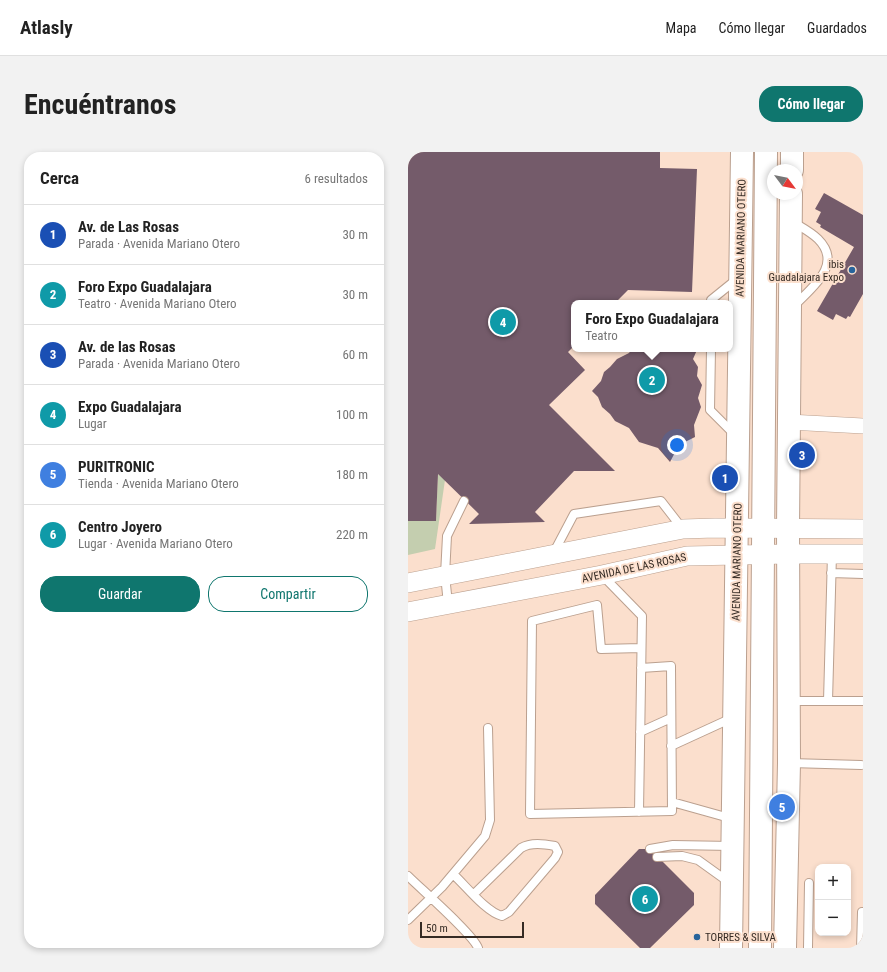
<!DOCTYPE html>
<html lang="es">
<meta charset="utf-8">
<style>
:root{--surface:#fff;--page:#f2f2f2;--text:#222;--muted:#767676;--line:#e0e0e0;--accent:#0f766e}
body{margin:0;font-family:"Roboto Condensed",sans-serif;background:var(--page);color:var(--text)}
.controls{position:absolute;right:12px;bottom:12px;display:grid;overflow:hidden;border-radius:8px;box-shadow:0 2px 6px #0003}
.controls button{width:36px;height:36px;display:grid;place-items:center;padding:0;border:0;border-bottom:1px solid var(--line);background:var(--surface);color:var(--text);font:20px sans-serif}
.compass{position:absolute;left:359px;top:12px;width:36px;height:36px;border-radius:50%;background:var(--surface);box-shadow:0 2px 6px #0003;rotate:122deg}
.scale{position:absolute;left:12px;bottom:10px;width:104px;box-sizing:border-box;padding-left:4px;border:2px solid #352b24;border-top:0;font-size:11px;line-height:14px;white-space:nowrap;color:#352b24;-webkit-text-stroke:3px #fbdfcd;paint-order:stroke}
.you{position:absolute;left:269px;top:293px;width:14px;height:14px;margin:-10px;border:3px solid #fff;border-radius:50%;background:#1a73e8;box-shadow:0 0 0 6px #1a73e833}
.badge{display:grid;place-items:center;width:26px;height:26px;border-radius:50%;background:var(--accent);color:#fff;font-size:13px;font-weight:700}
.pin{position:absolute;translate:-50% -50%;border:2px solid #fff;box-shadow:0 1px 4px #0006}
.popup{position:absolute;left:163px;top:148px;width:162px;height:52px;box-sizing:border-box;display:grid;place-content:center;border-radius:8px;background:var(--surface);filter:drop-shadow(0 1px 3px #0005);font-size:13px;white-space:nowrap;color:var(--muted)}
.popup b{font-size:15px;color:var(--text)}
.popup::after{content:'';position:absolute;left:50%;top:100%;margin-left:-8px;border:8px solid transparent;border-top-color:var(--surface)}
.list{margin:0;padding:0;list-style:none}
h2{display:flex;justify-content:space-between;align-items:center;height:52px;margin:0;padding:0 16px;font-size:17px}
h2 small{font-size:13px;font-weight:400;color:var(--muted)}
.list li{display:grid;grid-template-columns:26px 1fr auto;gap:12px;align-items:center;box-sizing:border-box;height:60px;padding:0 16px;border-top:1px solid var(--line)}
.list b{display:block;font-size:15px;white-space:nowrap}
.list p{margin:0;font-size:13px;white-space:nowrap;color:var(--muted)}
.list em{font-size:13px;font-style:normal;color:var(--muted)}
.actions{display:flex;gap:8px;padding:12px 16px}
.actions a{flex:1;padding:9px 0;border:1px solid var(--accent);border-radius:16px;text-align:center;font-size:14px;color:var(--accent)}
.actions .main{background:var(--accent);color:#fff}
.map{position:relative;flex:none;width:455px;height:796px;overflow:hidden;border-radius:16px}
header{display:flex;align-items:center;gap:24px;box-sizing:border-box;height:56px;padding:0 20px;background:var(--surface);border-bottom:1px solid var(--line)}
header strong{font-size:19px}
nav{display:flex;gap:22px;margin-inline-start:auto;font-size:14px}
.intro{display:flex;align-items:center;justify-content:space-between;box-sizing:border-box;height:96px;padding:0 24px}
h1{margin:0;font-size:28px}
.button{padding:10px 18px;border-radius:16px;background:var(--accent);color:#fff;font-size:14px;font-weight:700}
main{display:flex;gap:24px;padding:0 24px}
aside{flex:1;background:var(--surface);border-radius:16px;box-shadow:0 2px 6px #0003}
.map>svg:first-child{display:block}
</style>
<header>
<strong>Atlasly</strong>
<nav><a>Mapa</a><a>Cómo llegar</a><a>Guardados</a></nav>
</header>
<div class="intro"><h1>Encuéntranos</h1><a class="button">Cómo llegar</a></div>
<main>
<aside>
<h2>Cerca<small>6 resultados</small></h2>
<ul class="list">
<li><span class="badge" style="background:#1a4fb4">1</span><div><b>Av. de Las Rosas</b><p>Parada · Avenida Mariano Otero</p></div><em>30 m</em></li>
<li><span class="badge" style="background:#0f9aa8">2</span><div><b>Foro Expo Guadalajara</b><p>Teatro · Avenida Mariano Otero</p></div><em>30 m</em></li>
<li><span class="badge" style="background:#1a4fb4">3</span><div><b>Av. de las Rosas</b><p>Parada · Avenida Mariano Otero</p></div><em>60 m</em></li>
<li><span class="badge" style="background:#0f9aa8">4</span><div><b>Expo Guadalajara</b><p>Lugar</p></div><em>100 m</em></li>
<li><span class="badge" style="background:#3f7fe0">5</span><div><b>PURITRONIC</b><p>Tienda · Avenida Mariano Otero</p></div><em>180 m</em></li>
<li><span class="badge" style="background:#0f9aa8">6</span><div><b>Centro Joyero</b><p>Lugar · Avenida Mariano Otero</p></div><em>220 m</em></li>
</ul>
<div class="actions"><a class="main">Guardar</a><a>Compartir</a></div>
</aside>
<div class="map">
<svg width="455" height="796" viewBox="0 0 455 796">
<rect width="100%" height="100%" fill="#fbdfcd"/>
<path fill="#c4ceaf" d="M30 322 37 328 27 397 0 403V369H28Z"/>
<path fill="#745b6a" d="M0 0H252V16L289 17 284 140 220 138 207 151H166V194L160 200 177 218 141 253 207 319H166L127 360 137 370 61 372 71 362 30 322 28 369H0Z
M416 41 455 63V142L442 165 440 164 438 167 428 162 425 168 409 159 446 95 412 75 413 73 408 70 413 60 407 57Z
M224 197 289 198 285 207 290 215 289 224 294 233 290 246 293 255 286 273 287 285 271 293 262 310 250 296 231 290 221 276 207 269 202 262 194 255 190 245 184 239 193 229 196 220 202 215 209 207 221 201Z
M231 697H242L286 741V753L242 796H232L187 752V743Z"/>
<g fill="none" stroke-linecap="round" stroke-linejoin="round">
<g stroke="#bba08f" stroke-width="10">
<path id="service" d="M385 70C393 75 403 80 410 87 436 113 403 136 386 154
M303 151V148L329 127
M303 197 302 258 326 282
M146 400 166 362 253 349 274 376
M423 421 455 422
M194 423 234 464 231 660
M40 452 37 423 39 384 56 349
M233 516 263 514 264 659 122 662 124 469 189 453 193 497 233 496
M382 549H420L424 402
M420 549H455
M232 580 263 566
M263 594 324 566
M382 611 453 613
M264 650 325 667
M242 697 265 693 324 694
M249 705 274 704 290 708 322 731
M45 722C58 734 78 760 94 764L101 760 147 706 150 700 147 694C136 692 123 690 113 696L66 742
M0 724C13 737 66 783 70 796
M0 768 34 735 77 684 82 668 80 576
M400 796 401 731
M453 796 454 760"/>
</g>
<g stroke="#bba08f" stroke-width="16">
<path id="minor" d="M381 270 455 274"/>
</g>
<g stroke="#bba08f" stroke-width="20">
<path id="tertiary" d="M0 431 275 377 307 376 455 377
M0 460 194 423 279 404 381 402H455"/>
</g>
<g stroke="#bba08f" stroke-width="24">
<path id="secondary" d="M384 18V0
M323 796 334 0
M377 796 381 611 380 377 383 42"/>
</g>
<g stroke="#bba08f" stroke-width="24">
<path id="primary" d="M352 796 358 0"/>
</g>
<use href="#service" stroke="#fff" stroke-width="8"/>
<use href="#minor" stroke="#fff" stroke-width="15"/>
<use href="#tertiary" stroke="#fff" stroke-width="19"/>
<use href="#secondary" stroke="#fff" stroke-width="22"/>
<use href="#primary" stroke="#fff" stroke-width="22"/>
</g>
<g fill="#27649b" stroke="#fbdfcd" stroke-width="1.5">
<circle cx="444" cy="118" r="4"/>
<circle cx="289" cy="785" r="4"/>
</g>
<g text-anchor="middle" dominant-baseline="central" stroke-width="4" stroke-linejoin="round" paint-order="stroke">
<g font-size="11" fill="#352b24" stroke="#fbdfcd">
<text transform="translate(333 86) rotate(-89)">AVENIDA MARIANO OTERO</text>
<text transform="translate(329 410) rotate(-89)">AVENIDA MARIANO OTERO</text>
<text transform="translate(226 416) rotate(-12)">AVENIDA DE LAS ROSAS</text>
</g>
<g font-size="11" fill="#352b24" stroke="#fbdfcd" text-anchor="end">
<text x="436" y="112">ibis<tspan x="436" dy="13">Guadalajara Expo</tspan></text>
<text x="297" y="785" text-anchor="start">TORRES &amp; SILVA</text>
</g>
</g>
</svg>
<div class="controls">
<button>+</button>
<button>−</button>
</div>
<svg class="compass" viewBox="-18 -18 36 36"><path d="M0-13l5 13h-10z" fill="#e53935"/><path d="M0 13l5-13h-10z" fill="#767676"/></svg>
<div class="scale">50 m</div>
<div class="you"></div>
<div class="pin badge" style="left:317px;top:326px;background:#1a4fb4">1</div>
<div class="pin badge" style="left:244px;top:228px;background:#0f9aa8">2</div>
<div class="popup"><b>Foro Expo Guadalajara</b>Teatro</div>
<div class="pin badge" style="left:394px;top:303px;background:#1a4fb4">3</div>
<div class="pin badge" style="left:95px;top:170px;background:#0f9aa8">4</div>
<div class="pin badge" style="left:374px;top:655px;background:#3f7fe0">5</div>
<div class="pin badge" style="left:237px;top:747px;background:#0f9aa8">6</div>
</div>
</main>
